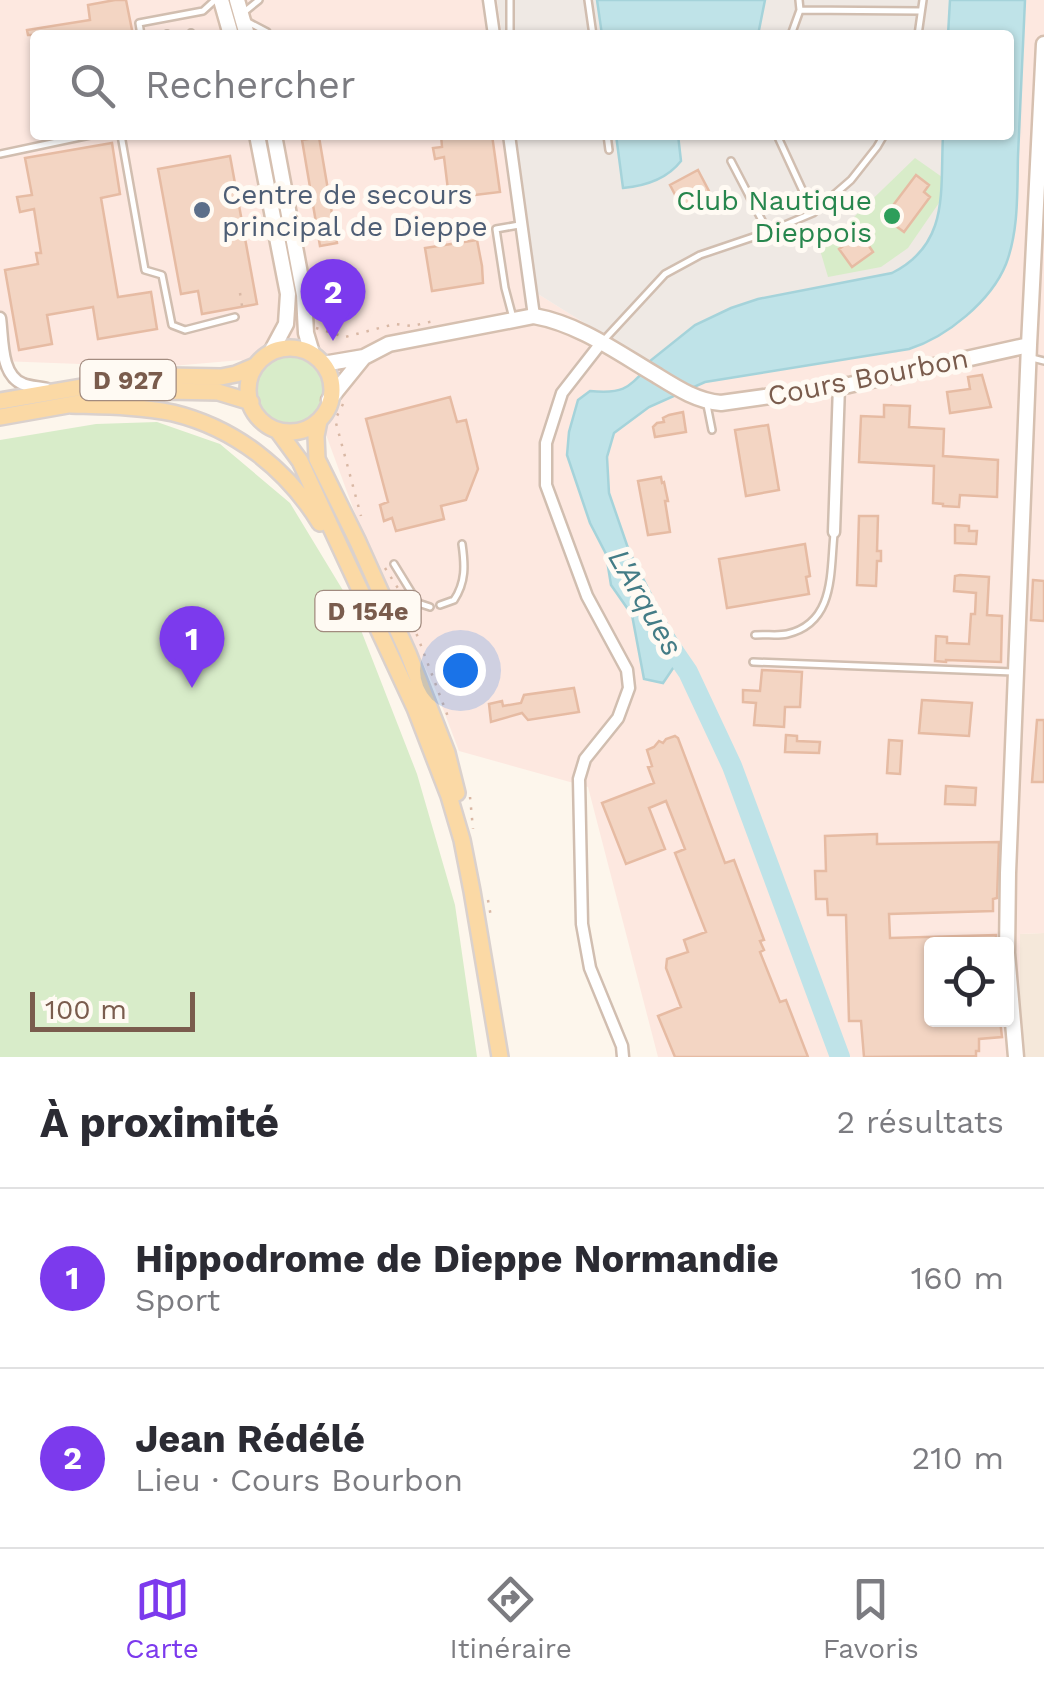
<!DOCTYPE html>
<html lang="fr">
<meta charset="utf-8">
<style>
:root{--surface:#fff;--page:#f7f7f7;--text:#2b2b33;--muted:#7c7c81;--line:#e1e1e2;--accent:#7c3aed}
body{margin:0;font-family:"Work Sans",sans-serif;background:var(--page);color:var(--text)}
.controls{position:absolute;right:30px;bottom:30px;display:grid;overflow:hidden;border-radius:10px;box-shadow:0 2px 8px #0004}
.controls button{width:90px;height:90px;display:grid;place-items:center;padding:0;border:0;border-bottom:2px solid var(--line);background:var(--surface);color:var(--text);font:50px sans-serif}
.scale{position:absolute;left:30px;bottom:25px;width:165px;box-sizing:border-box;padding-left:10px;border:5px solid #7a5c4d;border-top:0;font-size:28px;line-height:35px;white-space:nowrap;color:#7a5c4d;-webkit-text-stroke:8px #fffaf3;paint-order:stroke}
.you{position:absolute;left:460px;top:670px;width:35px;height:35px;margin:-25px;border:8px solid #fff;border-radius:50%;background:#1a73e8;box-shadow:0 0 0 15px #1a73e833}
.badge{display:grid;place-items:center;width:65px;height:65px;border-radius:50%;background:var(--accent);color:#fff;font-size:32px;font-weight:700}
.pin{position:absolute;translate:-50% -82px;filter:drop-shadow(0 2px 5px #0008)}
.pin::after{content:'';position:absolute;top:52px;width:35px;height:30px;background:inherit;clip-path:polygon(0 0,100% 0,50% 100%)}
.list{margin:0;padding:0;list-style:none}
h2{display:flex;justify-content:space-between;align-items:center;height:130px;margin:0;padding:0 40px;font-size:42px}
h2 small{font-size:32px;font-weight:400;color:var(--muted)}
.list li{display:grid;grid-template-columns:65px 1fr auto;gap:30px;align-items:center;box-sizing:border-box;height:180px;padding:0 40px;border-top:2px solid var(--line)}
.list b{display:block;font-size:38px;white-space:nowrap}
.list p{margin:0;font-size:32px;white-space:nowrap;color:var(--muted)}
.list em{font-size:32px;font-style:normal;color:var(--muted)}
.icon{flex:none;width:55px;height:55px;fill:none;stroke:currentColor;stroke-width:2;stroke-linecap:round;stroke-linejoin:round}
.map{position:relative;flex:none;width:1044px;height:1057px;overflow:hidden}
.search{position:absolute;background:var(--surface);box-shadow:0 2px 8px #0004;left:30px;right:30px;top:30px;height:110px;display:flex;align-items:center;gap:25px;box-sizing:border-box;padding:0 35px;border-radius:10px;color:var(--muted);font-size:38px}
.sheet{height:490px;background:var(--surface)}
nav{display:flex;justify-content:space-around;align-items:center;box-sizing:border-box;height:140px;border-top:2px solid var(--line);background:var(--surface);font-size:28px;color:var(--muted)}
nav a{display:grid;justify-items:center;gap:5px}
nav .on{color:var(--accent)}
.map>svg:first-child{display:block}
</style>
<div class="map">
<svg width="1044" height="1057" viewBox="0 0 1044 1057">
<rect width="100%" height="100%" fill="#fdf6ec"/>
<path fill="#f5e8da" d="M1044 933V1057H1019L1020 934Z"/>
<path fill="#fde8e0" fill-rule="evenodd" d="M0 0H497L502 35H35V135H516L538 294 650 364 632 384 614 393 590 391 567 455 590 523 606 554 611 585 632 615 644 679 684 652 662 616 629 551 609 493 607 457 614 433 649 407 705 382 909 349 923 345 957 324 984 297 1005 267 1014 234 1025 0H1044V933L1020 934 1019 1057H658L588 787 459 751 437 693 360 527 325 432 241 360 161 367 0 361ZM932 944H1006V1019H932Z"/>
<path fill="#efe9e4" d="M497 0H597L602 35H502Z
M765 0H950L948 35H758Z
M516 135H616L624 188 681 161 678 135H943L939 220 926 248 905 267 892 273 758 299 650 364 538 294Z"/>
<path fill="#d8ecc9" d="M915 158 952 184 908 248 881 267 828 277 820 250Z
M255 391a34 34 0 1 1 68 0a34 34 0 1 1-68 0Z
M157 422 220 444 290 503 350 602 417 774 455 905 477 1057H0V440L96 424Z"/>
<path fill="#bfe3e8" stroke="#a5d3da" stroke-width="2.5" d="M597 0H765L758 35H602Z
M950 0H1025C1023 52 1020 104 1018 156 1017 191 1019 230 1006 264 991 301 947 337 909 349L705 382 649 407 614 433 607 457 609 493 629 551 662 616 684 652 663 683 644 679 632 615 611 585 606 554 590 523 567 455 569 432 578 400 590 391C624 394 627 389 650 365V361L695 325 731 308 758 299 892 273C950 244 940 191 943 135H1009V35H948Z
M616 135H678L681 161C667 179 645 186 623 188Z"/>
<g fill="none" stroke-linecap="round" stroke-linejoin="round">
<path stroke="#bfe3e8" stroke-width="20" d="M666 640 688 672 732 766 840 1057"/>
</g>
<path fill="#f3d5c3" stroke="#e6bba3" stroke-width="2.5" d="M115 0H126L133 35H28L27 30 90 20 88 5Z
M441 135H492L500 192 449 198 444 157 435 159 433 148 442 147Z
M319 137 337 243 320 246 302 140Z
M112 143 120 194 101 198 118 297 151 292 157 329 98 339 93 307 47 315 52 344 19 350 5 270 38 264 36 253H41L34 209 20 212 17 197 32 195 25 158Z
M230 156 257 304 202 314 198 291 181 294 158 169Z
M698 170 710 193 682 208 670 185Z
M916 175 929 185 924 192 930 197 904 232 889 221 893 216 888 212Z
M861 234 873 252 852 267 839 249Z
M477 240 482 266 483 283 432 291 425 248Z
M982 375 991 407 950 413 947 392 970 389 968 377Z
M450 397 457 422 466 420 478 469 466 500 441 506 444 519 396 531 392 518 384 521 380 505 388 502 366 419Z
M884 405 910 406 909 427 944 429 943 456 998 460 997 497 960 495 959 507 943 506V504L933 503 934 466 859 462 861 416 884 417Z
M683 412 686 432 655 437 653 427 657 423 664 422 663 418 669 415Z
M768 425 779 490 746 496 735 430Z
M661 477 662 483 664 482 668 501H665L670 532 648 535 638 481Z
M859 516H878L877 551H881V561H877L876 586 857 585Z
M955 525 969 526V531H977L976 544 955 543Z
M805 544 810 576 806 577 809 594 727 608 719 559Z
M960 575 989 577 987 615 1002 616 1001 662 946 660V662L935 661 936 636 947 637V643L969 644 971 614H975L976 593 954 591 955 576Z
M1033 580 1044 581V621L1031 620Z
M762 670 802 672 800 707H785L784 727 754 725 756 703 743 702V690L760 691Z
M574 688 579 712 528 720 522 713 491 722 489 704 502 701 503 706 521 703 524 695Z
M922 700 972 703 969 736 919 733Z
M1037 720H1044V782H1032Z
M786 735 797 736V741L820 742 819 753 785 752Z
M675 736 678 738 725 863 734 860 764 940 760 941 764 950 760 952 780 1002 786 1000 808 1057H675L658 1016 681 1007 666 968 667 959 688 952 684 940 706 932 675 853 685 849 666 801 649 808 665 849 626 864 602 803 654 783 648 767 652 766 647 750 654 747 659 741 663 743 666 739Z
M889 740 902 741 900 774 887 773Z
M946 786 976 788 975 805 945 804Z
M877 834V844L999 842 997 898 993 899V911L889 914 890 938 996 935V944H932V1026L1000 1020 1002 1037 979 1039V1051H976V1056L864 1057 861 1021H849L846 915H828L827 899H816L815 871H826L825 836Z"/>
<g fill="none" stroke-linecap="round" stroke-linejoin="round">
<g stroke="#d1beb0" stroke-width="10">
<path id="service" d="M588 0 593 35
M800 10 921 11
M243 13 259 0
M246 21 267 32 268 35
M191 33V35
M167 34V35
M141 35 139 23 203 11 215 0
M510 35V0
M791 35 800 10 799 0
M918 35 923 0
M121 135 145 270 162 275 172 325 185 330 235 317
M607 135 609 150
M777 135 813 213
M0 154 90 135
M731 161 768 232
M513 318 505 288 496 229 519 225
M603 341 665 274 700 255 768 232 813 213 851 180 877 147 884 135
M1032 358 1044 361
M707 405 712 430
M394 564 418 603 430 607
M440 605 454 600C466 582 465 565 462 544
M755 635C765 634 778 636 787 634 835 623 830 573 834 534
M753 662 1013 672"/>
</g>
<g stroke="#d1beb0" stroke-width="15">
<path id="minor" d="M489 0 494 35
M509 135 534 316
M0 318C3 338 0 375 23 384 30 387 40 387 47 389
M601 343 562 393 546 443V485L587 596 627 670 629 688 618 718 585 759 579 779 582 924 590 968 622 1046 623 1057
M834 532 839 386"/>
</g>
<g stroke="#d6c0b0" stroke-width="19">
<path id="secondary" d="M221 0 231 35
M237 0 247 35
M257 135 288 294 286 324 271 352
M274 135 304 295 306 333 312 353
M323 364 364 357 389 344 534 316C579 324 617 352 656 375 677 388 697 401 721 403L849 385 1029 345
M329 400 363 358
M1016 1057 1007 953 1008 873 1029 345 1044 44"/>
</g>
<g stroke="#dad1cd" stroke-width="20">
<path id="primary" d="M248 390a42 42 0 1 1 84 0a42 42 0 1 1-84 0Z
M0 401 117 381 170 376 221 377 236 374 255 366
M71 405C105 406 140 406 173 413 235 428 287 469 320 523
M0 417 130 394 167 391 218 392 251 402
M319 421 316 436 317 459 358 542 408 653 447 753 457 793
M278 431 300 461 415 708 449 796 462 840 472 891 500 1057"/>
</g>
<path stroke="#d9b8a5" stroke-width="2.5" stroke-dasharray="2.5 8" stroke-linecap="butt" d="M240 293 243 312
M316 328 345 337 395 324 412 326 434 321
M343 404 337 416 336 423 361 516
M385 568 401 593 450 722
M470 797 473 829
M488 900 491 917"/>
<use href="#service" stroke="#fff" stroke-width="5"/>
<use href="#minor" stroke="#fff" stroke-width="10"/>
<use href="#secondary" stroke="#fff" stroke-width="14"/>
<use href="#primary" stroke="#fbd9a5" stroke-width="15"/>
</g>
<circle fill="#5c6f8a" stroke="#fffaf3" stroke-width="4" cx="202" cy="210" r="10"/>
<circle fill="#2e9e5b" stroke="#fffaf3" stroke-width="4" cx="892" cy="216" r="10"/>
<g text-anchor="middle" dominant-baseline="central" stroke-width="10" stroke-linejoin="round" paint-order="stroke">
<g fill="#fffaf3" stroke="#a28b7f" stroke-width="2.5">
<rect x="80.5" y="360" width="95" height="40" rx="8"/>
<rect x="315.5" y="591" width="105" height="40" rx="8"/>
</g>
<g font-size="25" font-weight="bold" fill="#7a5c4d">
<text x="128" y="380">D 927</text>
<text x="368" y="611">D 154e</text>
</g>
<g font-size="28" fill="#4e5e75" stroke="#fffaf3" text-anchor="start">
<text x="222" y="194">Centre de secours<tspan x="222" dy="32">principal de Dieppe</tspan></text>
</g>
<g font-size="28" fill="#27864d" stroke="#fffaf3" text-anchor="end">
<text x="872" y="200">Club Nautique<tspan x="872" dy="32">Dieppois</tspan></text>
</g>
<g font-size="28" fill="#7a5c4d" stroke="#fffaf3">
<text transform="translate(868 377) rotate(-11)">Cours Bourbon</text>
</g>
<g font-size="30" font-style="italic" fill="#437c86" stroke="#fffaf3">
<text transform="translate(646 602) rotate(60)">L'Arques</text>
</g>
</g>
</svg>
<div class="controls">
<button><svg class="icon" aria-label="locate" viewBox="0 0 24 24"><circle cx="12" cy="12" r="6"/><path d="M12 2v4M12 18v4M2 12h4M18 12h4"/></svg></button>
</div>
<div class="scale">100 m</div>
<div class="you"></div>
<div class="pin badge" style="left:192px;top:688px">1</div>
<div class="pin badge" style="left:333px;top:341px">2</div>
<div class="search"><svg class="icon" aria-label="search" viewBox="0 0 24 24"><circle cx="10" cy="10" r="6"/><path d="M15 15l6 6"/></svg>Rechercher</div>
</div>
<section class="sheet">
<h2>À proximité<small>2 résultats</small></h2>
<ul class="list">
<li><span class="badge">1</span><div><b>Hippodrome de Dieppe Normandie</b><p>Sport</p></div><em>160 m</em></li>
<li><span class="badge">2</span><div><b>Jean Rédélé</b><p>Lieu · Cours Bourbon</p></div><em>210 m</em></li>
</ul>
</section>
<nav>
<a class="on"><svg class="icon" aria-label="map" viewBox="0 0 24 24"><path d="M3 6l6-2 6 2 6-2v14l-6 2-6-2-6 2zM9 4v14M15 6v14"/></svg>Carte</a>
<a><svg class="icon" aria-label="directions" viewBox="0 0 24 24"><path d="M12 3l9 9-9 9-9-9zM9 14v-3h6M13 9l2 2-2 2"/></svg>Itinéraire</a>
<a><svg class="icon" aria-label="saved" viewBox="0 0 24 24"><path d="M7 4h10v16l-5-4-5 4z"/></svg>Favoris</a>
</nav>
